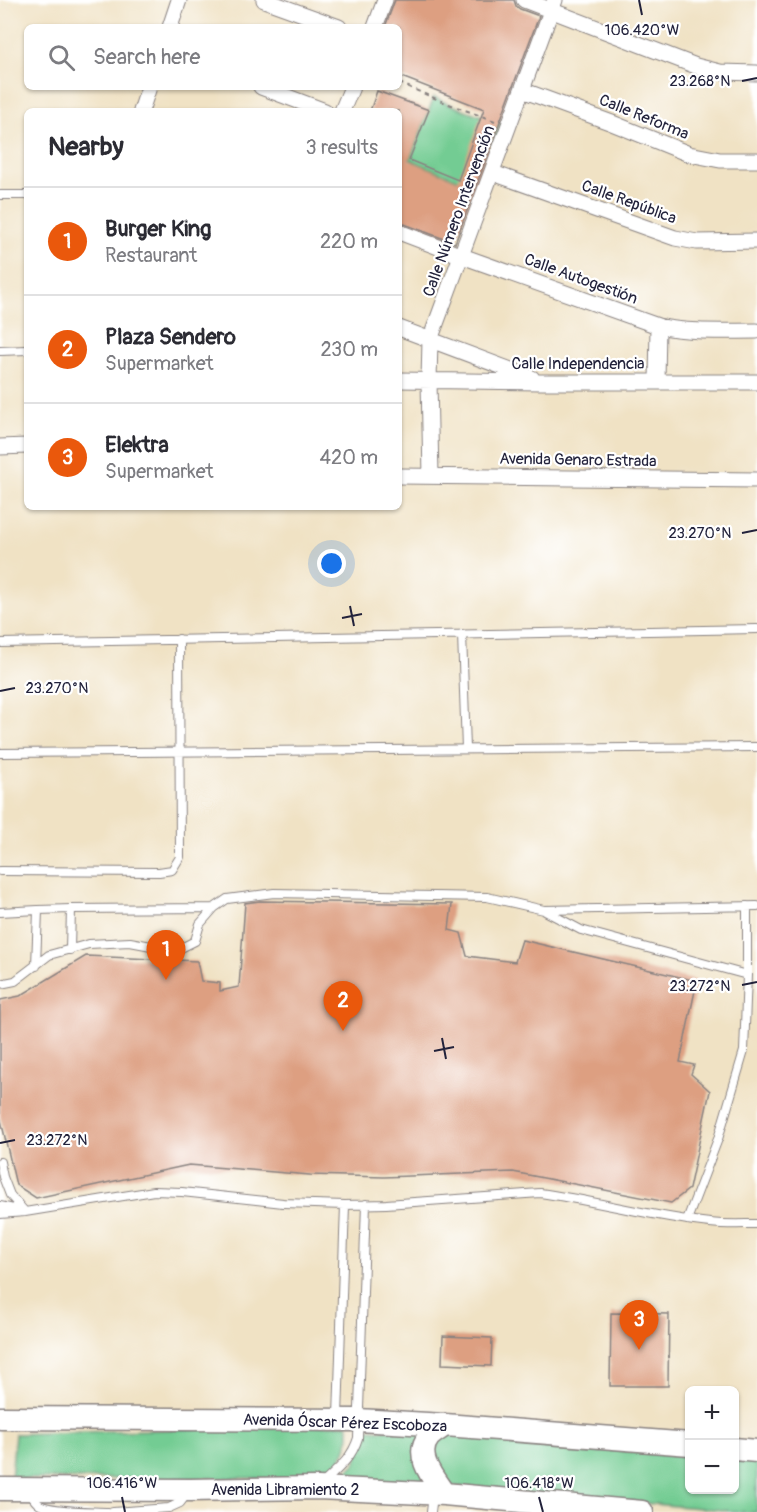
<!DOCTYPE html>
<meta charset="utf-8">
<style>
:root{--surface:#fff;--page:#f2f2f3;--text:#2b2b33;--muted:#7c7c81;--line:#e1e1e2;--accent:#ea580c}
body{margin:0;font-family:Pangolin,sans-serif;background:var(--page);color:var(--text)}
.controls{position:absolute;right:18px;bottom:18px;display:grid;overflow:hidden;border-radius:9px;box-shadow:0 2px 4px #0004}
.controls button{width:54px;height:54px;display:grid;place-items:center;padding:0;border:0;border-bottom:2px solid var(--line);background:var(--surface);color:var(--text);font:30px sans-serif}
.you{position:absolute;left:332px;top:564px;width:21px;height:21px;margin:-15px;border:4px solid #fff;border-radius:50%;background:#1a73e8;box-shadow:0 0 0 9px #1a73e833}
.badge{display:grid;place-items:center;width:39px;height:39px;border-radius:50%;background:var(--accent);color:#fff;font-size:20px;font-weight:700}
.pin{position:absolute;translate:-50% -50px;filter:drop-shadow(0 2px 3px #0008)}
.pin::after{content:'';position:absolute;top:32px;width:21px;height:18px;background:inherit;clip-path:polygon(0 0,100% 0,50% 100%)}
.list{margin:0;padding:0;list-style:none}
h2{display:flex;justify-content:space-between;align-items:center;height:78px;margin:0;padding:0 24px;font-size:26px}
h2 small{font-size:20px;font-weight:400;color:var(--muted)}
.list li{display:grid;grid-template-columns:39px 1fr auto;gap:18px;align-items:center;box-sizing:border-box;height:108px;padding:0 24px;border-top:2px solid var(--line)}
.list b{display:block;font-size:22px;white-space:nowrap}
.list p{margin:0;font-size:20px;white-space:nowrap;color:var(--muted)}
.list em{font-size:20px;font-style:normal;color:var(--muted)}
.icon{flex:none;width:33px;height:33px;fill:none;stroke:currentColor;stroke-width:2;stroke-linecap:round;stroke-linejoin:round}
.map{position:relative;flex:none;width:757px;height:1512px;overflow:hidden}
.search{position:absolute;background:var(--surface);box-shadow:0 2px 4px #0004;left:24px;top:24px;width:378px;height:66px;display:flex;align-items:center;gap:15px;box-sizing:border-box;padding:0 21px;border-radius:9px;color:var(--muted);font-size:22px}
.panel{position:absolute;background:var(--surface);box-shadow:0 2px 4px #0004;left:24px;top:108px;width:378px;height:402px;border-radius:9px}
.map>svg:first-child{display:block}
</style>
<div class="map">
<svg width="757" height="1512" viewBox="0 0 757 1512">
<rect width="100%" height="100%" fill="#fff"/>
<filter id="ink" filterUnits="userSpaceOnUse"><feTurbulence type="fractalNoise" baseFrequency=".0167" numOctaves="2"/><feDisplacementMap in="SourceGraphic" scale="12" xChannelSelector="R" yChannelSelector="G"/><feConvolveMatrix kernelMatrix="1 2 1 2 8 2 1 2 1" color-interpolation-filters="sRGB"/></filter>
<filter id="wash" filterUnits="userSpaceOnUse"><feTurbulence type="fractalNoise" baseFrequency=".008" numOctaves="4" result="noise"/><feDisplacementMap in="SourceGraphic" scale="24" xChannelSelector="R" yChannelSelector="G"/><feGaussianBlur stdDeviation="1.35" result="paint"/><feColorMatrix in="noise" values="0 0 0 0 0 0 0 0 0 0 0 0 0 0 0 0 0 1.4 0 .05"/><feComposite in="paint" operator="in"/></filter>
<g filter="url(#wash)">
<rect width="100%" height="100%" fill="#f0e2c4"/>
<path fill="#73cc93" stroke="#4a7767" stroke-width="1.5" d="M434 97 446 103 509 126 486 190C461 180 434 172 410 159Z
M348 1424C352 1441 343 1462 328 1472 324 1475 315 1476 310 1478L11 1479 15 1434Z
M367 1429 426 1432 428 1487 333 1479 346 1472 355 1464Z
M445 1434 689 1457 690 1490H734L735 1461 757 1463V1512H744L450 1486 433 1466 436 1439Z"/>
<g id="blocks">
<path fill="#dd9f81" d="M395 0H514L516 6 520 9 539 16 455 243 399 222V111H370L377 91 429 110 409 160 458 180 484 109 399 76V27H385Z
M260 901 452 904 449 930 461 933 467 956 515 962 522 940 697 981 680 1062 694 1065 691 1074 710 1091 689 1189 671 1203 513 1172 384 1177 310 1175 189 1165 36 1198 16 1185 0 1116V1000L20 996 86 956 197 961 201 981 220 983V991L239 987 245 903Z
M611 1313 669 1314 668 1386H610Z
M443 1336 492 1338 491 1366 442 1364Z"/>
</g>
</g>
<g filter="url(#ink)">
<use href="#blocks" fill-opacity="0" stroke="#898280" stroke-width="1.5"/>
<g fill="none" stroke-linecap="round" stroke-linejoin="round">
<g stroke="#898280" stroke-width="10">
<path id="lane" d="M0 195H27
M0 351 27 350
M462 634 466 749
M0 643 757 629
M0 753 757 747
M0 871 159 872 172 870 180 857 179 639
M545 911 581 930 747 975
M0 912 38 910
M70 950 71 909 214 908
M36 966 38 910 71 909
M0 984 15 981 49 955 89 944 130 942 162 948H181L195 941 200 924 214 908 227 899 274 893 487 897 544 910 757 906
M0 1162 3 1177 10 1195 25 1212
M0 1206 18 1210
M0 1214 25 1212 154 1191 182 1192 283 1203 345 1205 386 1204 540 1193C597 1201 653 1217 710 1223 726 1225 742 1224 757 1224
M687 1220 718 1139 744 1051 747 975V906
M338 1417 345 1205
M323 1483C338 1469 352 1458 358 1438L366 1204
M31 1494C33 1498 35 1502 40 1505 53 1512 92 1511 108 1512
M113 1512 169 1508 180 1503 187 1494
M431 1512 433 1495"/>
</g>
<g stroke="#898280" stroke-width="17">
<path id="street" d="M264 0 339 27
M524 0 696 66 720 72 757 73
M170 27 179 0
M375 27 385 0
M261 87 325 111
M522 90 612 123 689 154 720 160H757
M141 111 149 87
M342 111 352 87
M493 173 675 238 697 242 757 241
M399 232 462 256 658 326C690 333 723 331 757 331
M399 328 532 378
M399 380 543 382H757
M657 382 658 326
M0 447 27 446
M399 476 757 480
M431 476 429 381 430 340 555 0"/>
</g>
<g stroke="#898280" stroke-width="25">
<path id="primary" d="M0 1418 358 1420 445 1425 690 1444
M734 1449 757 1451
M0 1489 190 1490 318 1488 444 1494 642 1512
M444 1494C434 1479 413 1455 429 1437 433 1432 440 1429 445 1425"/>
</g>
<path stroke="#898280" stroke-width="2" stroke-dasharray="4.5 4.5" stroke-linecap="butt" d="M399 83 446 103 495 121"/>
<use href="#lane" stroke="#fff" stroke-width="8"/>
<use href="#street" stroke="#fff" stroke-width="15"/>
<use href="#primary" stroke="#fff" stroke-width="22"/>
</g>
</g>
<path fill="none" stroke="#22223b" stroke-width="2" d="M639 0 642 15M742 81 757 78M742 533 757 530M350 606 354 626M342 618 362 614M0 691 15 688M742 985 757 982M442 1038 446 1059M434 1051 454 1047M0 1143 15 1140M122 1497 125 1512M539 1497 543 1512"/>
<g text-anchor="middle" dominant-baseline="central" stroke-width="4.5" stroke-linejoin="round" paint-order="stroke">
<g font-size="16" fill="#22223b" stroke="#fff">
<text transform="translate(644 117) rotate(22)">Calle Reforma</text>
<text transform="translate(629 202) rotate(20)">Calle República</text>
<text transform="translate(459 211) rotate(-70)">Calle Número Intervención</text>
<text transform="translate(581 279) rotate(20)">Calle Autogestión</text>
<text x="578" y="364">Calle Independencia</text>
<text transform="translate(578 460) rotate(1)">Avenida Genaro Estrada</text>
<text transform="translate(345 1423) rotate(2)">Avenida Óscar Pérez Escoboza</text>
<text x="285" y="1490">Avenida Libramiento 2</text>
</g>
</g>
<g font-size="15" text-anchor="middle" fill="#22223b" stroke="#fff" stroke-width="4.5" stroke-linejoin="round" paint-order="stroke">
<text x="642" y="35">106.420°W</text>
<text x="700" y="86">23.268°N</text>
<text x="700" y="538">23.270°N</text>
<text x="57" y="693">23.270°N</text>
<text x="700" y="991">23.272°N</text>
<text x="57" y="1145">23.272°N</text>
<text x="122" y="1488">106.416°W</text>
<text x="539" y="1488">106.418°W</text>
</g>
</svg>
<div class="controls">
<button>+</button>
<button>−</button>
</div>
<div class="you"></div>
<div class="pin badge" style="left:166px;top:980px">1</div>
<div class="pin badge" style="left:343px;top:1031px">2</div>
<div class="pin badge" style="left:639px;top:1350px">3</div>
<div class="search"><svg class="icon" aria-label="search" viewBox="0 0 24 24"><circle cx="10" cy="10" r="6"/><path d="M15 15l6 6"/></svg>Search here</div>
<section class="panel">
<h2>Nearby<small>3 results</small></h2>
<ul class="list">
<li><span class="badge">1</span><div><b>Burger King</b><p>Restaurant</p></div><em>220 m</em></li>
<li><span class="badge">2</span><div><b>Plaza Sendero</b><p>Supermarket</p></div><em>230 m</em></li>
<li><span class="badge">3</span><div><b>Elektra</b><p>Supermarket</p></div><em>420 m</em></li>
</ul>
</section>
</div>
